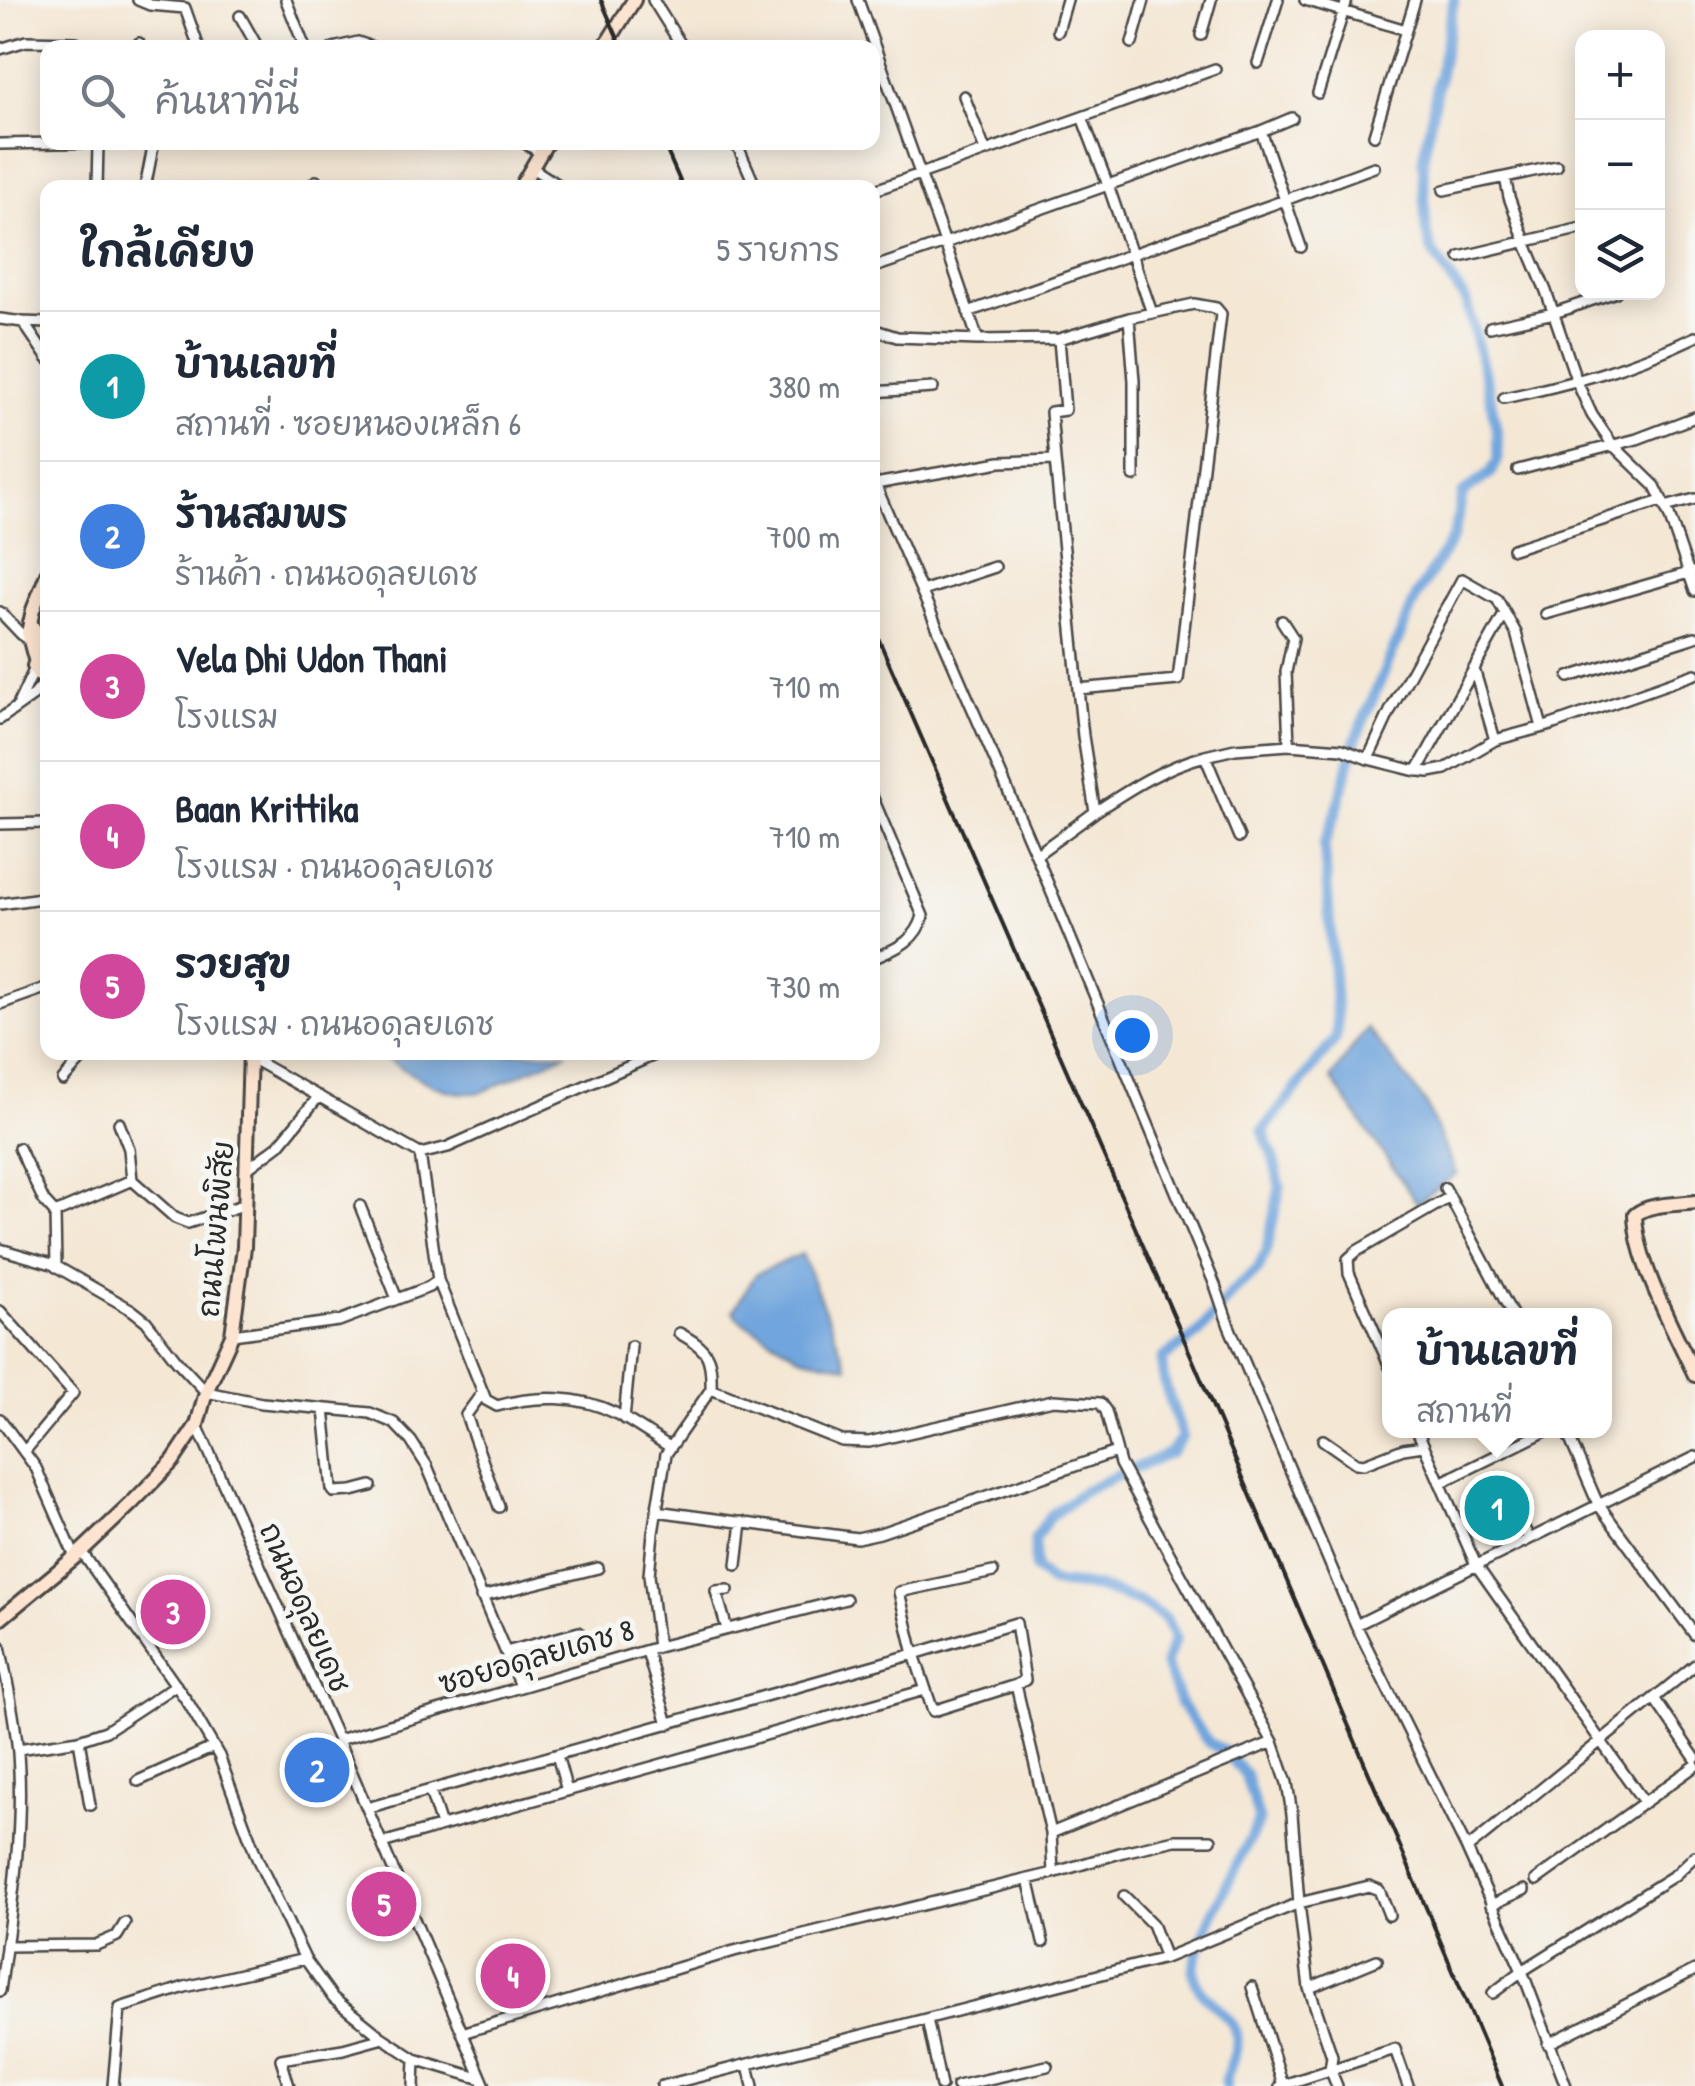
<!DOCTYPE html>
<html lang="th">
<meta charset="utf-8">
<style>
:root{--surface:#fff;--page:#f6f6f7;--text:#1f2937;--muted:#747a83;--line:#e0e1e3;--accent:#2563eb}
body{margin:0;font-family:"Patrick Hand","Playpen Sans Thai",sans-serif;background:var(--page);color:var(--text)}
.controls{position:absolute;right:30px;top:30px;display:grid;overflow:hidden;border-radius:20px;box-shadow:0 5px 25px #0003}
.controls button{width:90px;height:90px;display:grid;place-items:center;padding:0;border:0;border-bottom:2px solid var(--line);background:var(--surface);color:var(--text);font:50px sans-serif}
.you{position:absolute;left:1132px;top:1035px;width:35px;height:35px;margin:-25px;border:8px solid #fff;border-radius:50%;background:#1a73e8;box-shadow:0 0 0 15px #1a73e833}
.badge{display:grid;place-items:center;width:65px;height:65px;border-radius:50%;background:var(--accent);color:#fff;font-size:32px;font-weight:700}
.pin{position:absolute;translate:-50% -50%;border:5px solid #fff;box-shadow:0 2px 10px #0006}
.popup{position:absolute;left:1382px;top:1308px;width:230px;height:130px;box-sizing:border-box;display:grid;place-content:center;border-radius:20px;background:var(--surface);filter:drop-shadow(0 2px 8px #0005);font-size:32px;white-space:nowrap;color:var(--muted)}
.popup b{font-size:38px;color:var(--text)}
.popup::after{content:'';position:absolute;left:50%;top:100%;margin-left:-20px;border:20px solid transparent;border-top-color:var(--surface)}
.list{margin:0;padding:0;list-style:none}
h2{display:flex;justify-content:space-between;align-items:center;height:130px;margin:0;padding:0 40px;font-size:42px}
h2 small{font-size:32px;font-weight:400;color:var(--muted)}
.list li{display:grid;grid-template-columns:65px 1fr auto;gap:30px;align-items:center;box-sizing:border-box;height:150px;padding:0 40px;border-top:2px solid var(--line)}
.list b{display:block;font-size:38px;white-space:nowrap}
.list p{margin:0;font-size:32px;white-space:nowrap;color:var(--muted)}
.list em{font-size:32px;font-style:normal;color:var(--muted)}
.icon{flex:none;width:55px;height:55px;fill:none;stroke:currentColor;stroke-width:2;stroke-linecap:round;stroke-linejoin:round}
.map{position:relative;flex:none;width:1695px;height:2086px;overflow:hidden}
.search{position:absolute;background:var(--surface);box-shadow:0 5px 25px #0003;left:40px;top:40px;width:840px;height:110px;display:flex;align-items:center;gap:25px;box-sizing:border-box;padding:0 35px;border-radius:20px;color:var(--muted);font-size:38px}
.panel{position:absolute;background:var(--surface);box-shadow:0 5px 25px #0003;left:40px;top:180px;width:840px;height:880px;border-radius:20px}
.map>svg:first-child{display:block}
</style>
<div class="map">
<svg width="1695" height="2086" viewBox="0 0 1695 2086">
<rect width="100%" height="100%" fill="#f6f6f2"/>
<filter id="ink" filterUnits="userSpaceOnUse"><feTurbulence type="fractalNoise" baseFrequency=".01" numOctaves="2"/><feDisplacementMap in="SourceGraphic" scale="20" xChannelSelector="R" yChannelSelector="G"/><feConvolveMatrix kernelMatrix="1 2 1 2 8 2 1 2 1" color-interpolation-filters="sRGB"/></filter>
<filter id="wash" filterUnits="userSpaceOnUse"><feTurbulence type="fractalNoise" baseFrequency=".0048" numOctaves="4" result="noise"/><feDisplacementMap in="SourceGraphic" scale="40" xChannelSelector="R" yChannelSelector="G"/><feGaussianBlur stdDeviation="2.25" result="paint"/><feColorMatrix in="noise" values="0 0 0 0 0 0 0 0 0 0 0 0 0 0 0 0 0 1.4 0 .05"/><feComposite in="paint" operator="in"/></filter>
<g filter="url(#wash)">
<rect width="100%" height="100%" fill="#f4e7d4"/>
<path fill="#71a5dd" stroke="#4e6884" stroke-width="2.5" d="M1367 1028 1425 1102 1456 1174 1417 1203 1331 1078Z
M377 1053H567L482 1092C441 1099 410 1072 377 1053Z
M802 1254 848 1367 800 1356 740 1320 733 1311 756 1274Z"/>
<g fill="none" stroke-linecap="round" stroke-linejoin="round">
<path stroke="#71a5dd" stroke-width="11" d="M1226 2086 1225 2081C1229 2069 1236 2055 1237 2043 1240 2013 1195 2001 1194 1972 1193 1943 1245 1851 1259 1820L1245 1774 1224 1751 1208 1742 1192 1720 1181 1705 1165 1663 1175 1638 1166 1619 1140 1602 1096 1587 1052 1583 1035 1569V1539L1049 1517 1085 1490 1170 1453 1182 1437C1177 1414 1158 1377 1163 1358L1197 1335 1233 1291 1258 1269 1267 1248 1280 1187 1273 1156 1263 1131 1336 1038 1337 1023 1324 844 1336 813 1356 738 1417 595 1453 537 1463 493 1491 473 1498 459 1497 433 1490 397 1467 303 1432 251 1426 230 1423 159 1454 0"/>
</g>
</g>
<g filter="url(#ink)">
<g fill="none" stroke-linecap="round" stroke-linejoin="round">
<g stroke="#494744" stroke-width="14">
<path id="street" d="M138 0 150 5 185 8 199 48
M286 0 305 48
M653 0 683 48
M858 0 945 243 1108 185 1082 117 1215 69
M1305 0 1406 30 1415 0
M240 16 258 48
M1058 31 1067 0
M1201 35 1211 0
M139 43 140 48
M1132 43 1144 0
M333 48 358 42 375 48
M0 49 26 41 76 42
M1258 63 1278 0
M1318 93 1347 0
M964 96 985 150
M1261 131 1292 118
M1374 135 1406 30
M523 142 541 153
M736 142 756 188
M0 144 113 142
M532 168 563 188
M1505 177 1509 197 1526 244 1546 291 1577 382 1592 415 1612 444 1655 486 1669 515 1695 591
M97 188 98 144
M145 188 154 142
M309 188 316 181 323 188
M1444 190 1557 166
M872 191 1082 117
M1460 257 1582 228
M872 268 945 243 978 340 897 337 872 329
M968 312 1285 200 1301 247
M1152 313 1108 185 1261 131 1285 200 1374 167
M1129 318 1134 381V476
M0 319 23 322 48 359
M23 322 48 323
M1490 327 1554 313 1616 292
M978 340 1059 339 1129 318 1194 304 1216 308 1221 314 1178 680 1078 689 1055 460
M872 392 933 388
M1504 398C1574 383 1630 368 1695 337
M1518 470 1637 439 1695 417
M872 477 1036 855 1095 812 1083 736 1078 689
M875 484 1000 462 1055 460 1051 412 1065 410 1059 339
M1665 507 1695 499
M1513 549 1661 501
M922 591 995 567
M0 612 21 634 31 641
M1546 614 1692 572
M1474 669 1495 740
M1569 677 1695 637
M19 702 34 670
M0 719 34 695 48 678
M1289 745 1342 749 1368 759 1412 770 1429 772 1445 769 1495 740 1551 725 1695 674
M1205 756 1235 749 1289 745 1286 672 1293 638 1282 621
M1368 759 1391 709 1462 579 1497 599 1516 633 1542 727
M1417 771 1505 613
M872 796 923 916C916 942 895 949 872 959
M1095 812C1131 788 1164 767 1205 756L1239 837
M0 824 48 823
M1036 855 1215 1285 1229 1326 1356 1625 1467 1849 1522 1971 1566 2086
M0 904 48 897
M0 1004 48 987
M63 1080 88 1052
M119 1123 129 1149 132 1180
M19 1148 44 1201 55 1213
M420 1154 448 1147 661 1052
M247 1169 279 1145 319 1096
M1445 1188 1513 1316
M360 1206 397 1299
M0 1249 52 1264 132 1310 146 1321 177 1361 206 1392 262 1403 370 1413 394 1423 411 1441 427 1466 520 1686
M56 1267 55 1213 132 1180 175 1218 188 1223 246 1204
M438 1280 486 1400 497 1406C536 1395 579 1395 615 1413 634 1423 652 1436 670 1447
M0 1311 73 1393 24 1452
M679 1333C708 1349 712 1356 711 1389
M232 1335 339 1321 429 1287 438 1280 420 1154 251 1058
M1390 1367 1349 1273 1348 1259 1357 1251 1450 1197
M711 1389 842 1441 869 1442 1053 1400 1100 1403 1106 1411 1120 1464 1273 1742 1287 1783 1292 1814 1299 1903 1309 1988 1332 2056 1330 2069 1337 2086
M483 1392 466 1415 499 1507
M324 1409 332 1489 334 1492 352 1491 371 1486
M0 1419 36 1468 75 1557
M624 1419 631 1346
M197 1425 338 1740 485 2086
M1417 1430 1476 1565 1644 1802
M1566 1430 1598 1504 1695 1635
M1323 1440 1356 1463 1364 1464 1403 1449 1423 1446
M1440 1483 1548 1430
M1507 1493 1529 1538
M656 1511 857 1538 880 1533 1116 1452
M81 1551 189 1704 219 1756 257 1858 305 1959 333 1998 380 2036 415 2059 482 2079
M737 1565 742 1522
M993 1572 899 1592 914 1654 933 1711 1016 1685
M481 1597 598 1568
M1356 1625 1695 1457
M727 1629 716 1591 728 1590
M0 1646C7 1681 15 1717 18 1753 24 1832 11 1912 0 1991
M658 1647 846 1599
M647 1651 668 1724
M506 1652 579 1632
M1654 1698 1695 1758
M79 1740 90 1805
M338 1740 658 1647 649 1575 653 1533 666 1454 711 1389
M18 1749 79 1740 106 1731 176 1685
M557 1755 567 1791
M138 1781 214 1747
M430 1791 441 1826
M367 1808 914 1654 1016 1623 1025 1680 1016 1685 1051 1833 1053 1873
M1051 1833 1273 1742
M382 1843 925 1690
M1467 1849 1695 1665
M1028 1879 1043 1942
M1536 1880 1695 1766
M1124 1896 1152 1924 1165 1958
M1491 1905 1524 1890
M6 1946 96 1945 117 1936 125 1923
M1252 1987 1283 2085
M1309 1988 1377 1960
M1493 1993 1522 1971 1675 1875 1695 1856
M927 2019 941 2086
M462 2033 734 1951 1053 1873 1123 1852 1175 1840H1211
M1548 2044 1695 1970
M748 2065 753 2086
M113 2086 120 2008 185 1987 305 1959
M289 2086 281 2059 343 2049 383 2038
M414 2086 415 2059
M662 2086 1165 1958 1299 1903 1369 1886 1379 1890 1389 1915
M957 2086 1047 2066
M1280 2086 1395 2049 1408 2086"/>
</g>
<g stroke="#494744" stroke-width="18">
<path id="secondary" d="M604 48 634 0
M520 188 547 142
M30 622 48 653
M48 654 37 657 34 666 39 675 48 677
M35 659 28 633 33 610 48 572
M1695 1202C1676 1205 1649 1203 1635 1215 1636 1262 1675 1332 1695 1375
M0 1619 75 1557 131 1504 173 1461 197 1425 206 1392 232 1335 244 1247 250 1052"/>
</g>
<use href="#street" stroke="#fff" stroke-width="9"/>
<use href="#secondary" stroke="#fde4d0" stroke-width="12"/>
<path stroke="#2b2b2b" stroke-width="4" d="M601 0 622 48
M663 142 683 188
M872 624 1192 1358 1502 2086"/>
</g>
</g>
<g text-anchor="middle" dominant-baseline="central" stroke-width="10" stroke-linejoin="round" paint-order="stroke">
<g font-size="30" fill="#2b2b2b" stroke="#f6f6f2">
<text transform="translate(215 1229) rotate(-85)">ถนนโพนพิสัย</text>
<text transform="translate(306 1607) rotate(66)">ถนนอดุลยเดช</text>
<text transform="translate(536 1656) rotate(-16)">ซอยอดุลยเดช 8</text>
</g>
</g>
</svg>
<div class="controls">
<button>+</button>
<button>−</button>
<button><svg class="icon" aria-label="layers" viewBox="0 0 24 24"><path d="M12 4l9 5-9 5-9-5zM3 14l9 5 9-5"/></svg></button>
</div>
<div class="you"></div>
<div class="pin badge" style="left:1497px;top:1508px;background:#0f9aa8">1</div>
<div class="popup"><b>บ้านเลขที่</b>สถานที่</div>
<div class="pin badge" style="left:317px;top:1770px;background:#3f7fe0">2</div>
<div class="pin badge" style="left:173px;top:1612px;background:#d1479c">3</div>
<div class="pin badge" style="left:513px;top:1976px;background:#d1479c">4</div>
<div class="pin badge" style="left:384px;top:1904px;background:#d1479c">5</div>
<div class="search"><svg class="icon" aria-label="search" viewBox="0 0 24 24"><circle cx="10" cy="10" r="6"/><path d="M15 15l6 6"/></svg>ค้นหาที่นี่</div>
<section class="panel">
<h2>ใกล้เคียง<small>5 รายการ</small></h2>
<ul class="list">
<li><span class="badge" style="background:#0f9aa8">1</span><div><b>บ้านเลขที่</b><p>สถานที่ · ซอยหนองเหล็ก 6</p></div><em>380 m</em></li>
<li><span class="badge" style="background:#3f7fe0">2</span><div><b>ร้านสมพร</b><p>ร้านค้า · ถนนอดุลยเดช</p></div><em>700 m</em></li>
<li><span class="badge" style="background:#d1479c">3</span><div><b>Vela Dhi Udon Thani</b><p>โรงแรม</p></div><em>710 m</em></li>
<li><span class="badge" style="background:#d1479c">4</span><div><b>Baan Krittika</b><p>โรงแรม · ถนนอดุลยเดช</p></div><em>710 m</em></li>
<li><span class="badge" style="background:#d1479c">5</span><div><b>รวยสุข</b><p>โรงแรม · ถนนอดุลยเดช</p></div><em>730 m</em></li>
</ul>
</section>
</div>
